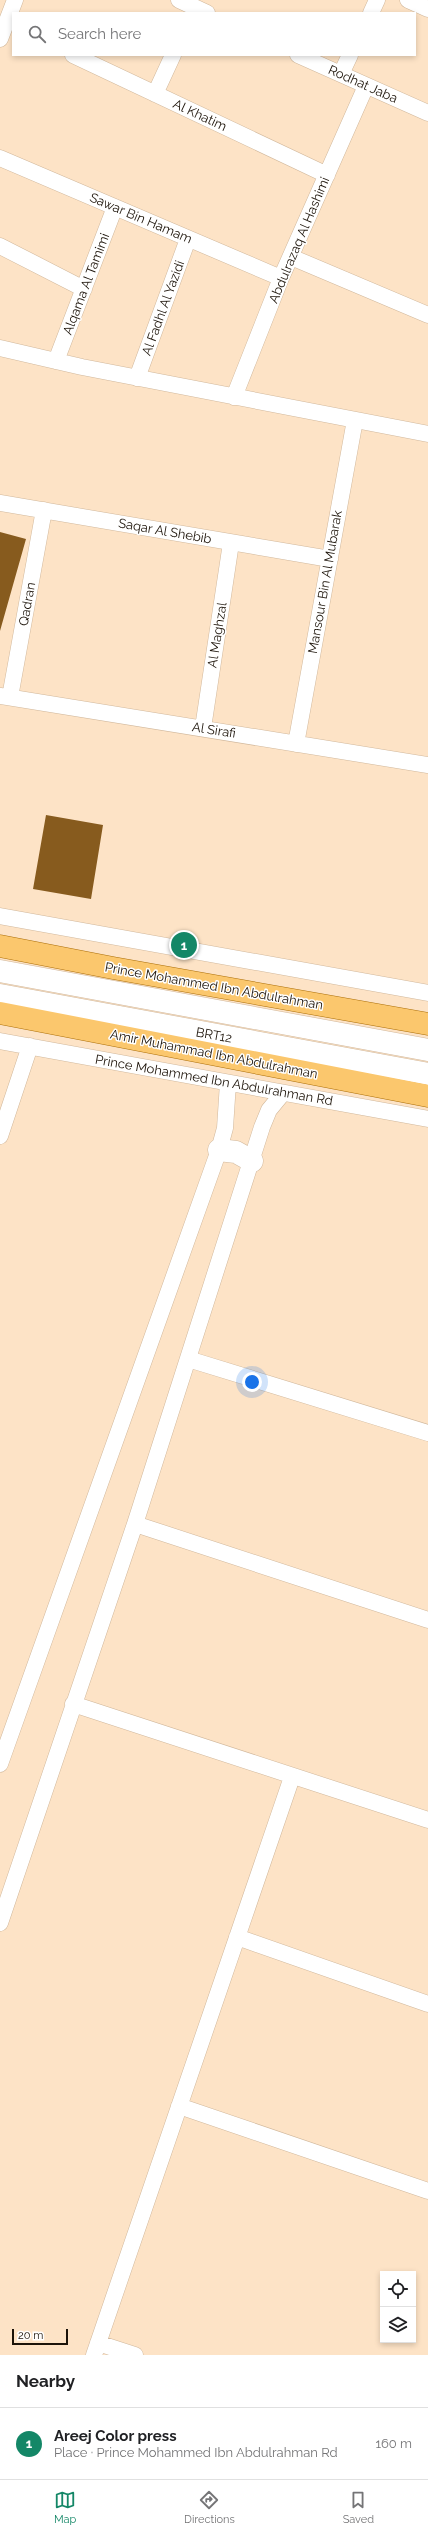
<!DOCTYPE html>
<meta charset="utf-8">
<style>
:root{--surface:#fff;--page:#f2f2f2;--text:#202124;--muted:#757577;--line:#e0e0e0;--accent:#148767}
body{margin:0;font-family:Raleway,sans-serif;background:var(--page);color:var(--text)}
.controls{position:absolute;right:12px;bottom:12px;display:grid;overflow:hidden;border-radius:0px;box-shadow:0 2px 6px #0003}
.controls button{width:36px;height:36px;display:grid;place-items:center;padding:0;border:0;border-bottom:1px solid var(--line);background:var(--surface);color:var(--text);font:20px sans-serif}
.scale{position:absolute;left:12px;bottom:10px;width:56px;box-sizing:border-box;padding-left:4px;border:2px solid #1c1309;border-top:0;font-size:11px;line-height:14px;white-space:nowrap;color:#1c1309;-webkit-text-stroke:3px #fff;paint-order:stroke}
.you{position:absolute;left:252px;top:1382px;width:14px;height:14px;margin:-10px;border:3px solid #fff;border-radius:50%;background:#1a73e8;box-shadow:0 0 0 6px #1a73e833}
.badge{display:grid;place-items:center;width:26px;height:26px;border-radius:50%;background:var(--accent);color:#fff;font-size:13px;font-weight:700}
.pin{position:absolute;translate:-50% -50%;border:2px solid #fff;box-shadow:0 1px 4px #0006}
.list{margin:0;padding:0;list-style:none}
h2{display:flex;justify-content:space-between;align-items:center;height:52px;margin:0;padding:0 16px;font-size:17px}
h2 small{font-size:13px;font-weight:400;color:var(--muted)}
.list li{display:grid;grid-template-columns:26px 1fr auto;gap:12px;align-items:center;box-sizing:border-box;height:72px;padding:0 16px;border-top:1px solid var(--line)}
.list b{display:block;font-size:15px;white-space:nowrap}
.list p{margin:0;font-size:13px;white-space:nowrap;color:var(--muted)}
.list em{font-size:13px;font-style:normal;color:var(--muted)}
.icon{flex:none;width:22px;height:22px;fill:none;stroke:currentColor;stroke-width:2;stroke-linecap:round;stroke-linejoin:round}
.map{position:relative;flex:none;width:428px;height:2355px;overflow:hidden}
.search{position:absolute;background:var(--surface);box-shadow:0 2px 6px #0003;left:12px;right:12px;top:12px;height:44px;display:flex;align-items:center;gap:10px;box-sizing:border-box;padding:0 14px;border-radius:0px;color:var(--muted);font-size:15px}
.sheet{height:124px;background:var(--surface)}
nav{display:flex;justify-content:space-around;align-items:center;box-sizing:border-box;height:56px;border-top:1px solid var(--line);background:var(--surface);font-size:11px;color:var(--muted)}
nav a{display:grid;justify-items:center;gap:2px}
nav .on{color:var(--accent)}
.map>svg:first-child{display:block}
</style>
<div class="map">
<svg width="428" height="2355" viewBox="0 0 428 2355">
<rect width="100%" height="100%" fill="#fde3c6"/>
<path fill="#875b1e" d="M0 532 26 539 0 631Z
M46 815 103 825 91 899 33 889Z"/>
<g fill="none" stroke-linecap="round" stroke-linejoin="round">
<g stroke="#d1b89c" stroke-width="17">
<path id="street" d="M179 0 207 13
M408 0 428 9
M371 13 377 0
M0 39 15 0
M73 55 327 175
M298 55 428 113
M341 74 350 55
M155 94 173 55
M0 158 281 278
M0 246 84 289
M291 257 428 315
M0 348 82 367 428 434
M56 361 115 207
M137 378 188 239
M234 397 281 278 366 86
M0 503 330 559
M0 696 428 765
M10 697 44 510
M203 728 231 543
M296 744 355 420
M0 916 428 993
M0 1041 428 1119
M0 1136 30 1046
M188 1359 428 1433
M135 1524 428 1620
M73 1704 428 1820
M0 1764 219 1150 225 1128 228 1083
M0 1923 135 1524 262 1127 269 1110 283 1093
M237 1937 428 2004
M179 2106 428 2191
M98 2343 135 2355
M94 2355 292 1777"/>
</g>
<g stroke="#d1b89c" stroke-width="23">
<path id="secondary" d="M0 971 428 1050
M0 995 428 1074
M219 1150 236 1152 252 1161"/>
</g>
<g stroke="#ab6f0a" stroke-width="23">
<path id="primary" d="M0 946 113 968 428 1024
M0 1013 428 1096"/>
</g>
<use href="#street" stroke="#fff" stroke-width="16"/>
<use href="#secondary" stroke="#fff" stroke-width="22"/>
<use href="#primary" stroke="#fbc76d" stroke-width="22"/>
</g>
<g text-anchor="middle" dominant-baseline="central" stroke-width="3" stroke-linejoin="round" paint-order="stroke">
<g font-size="13" fill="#1c1309" stroke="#fff">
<text transform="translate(363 84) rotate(24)">Rodhat Jaba</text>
<text transform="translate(200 115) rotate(25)">Al Khatim</text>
<text transform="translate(141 218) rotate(23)">Sawar Bin Hamam</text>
<text transform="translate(299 240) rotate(-67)">Abdulrazaq Al Hashimi</text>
<text transform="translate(86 284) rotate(-69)">Alqama Al Tamimi</text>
<text transform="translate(163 308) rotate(-70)">Al Fadhl Al Yazidi</text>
<text transform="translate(165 531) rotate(10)">Saqar Al Shebib</text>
<text transform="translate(325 582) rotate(-80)">Mansour Bin Al Mubarak</text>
<text transform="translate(27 604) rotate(-80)">Qadran</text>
<text transform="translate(217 635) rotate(-81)">Al Maghzal</text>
<text transform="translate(214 730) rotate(9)">Al Sirafi</text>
<text transform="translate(214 986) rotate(10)">Prince Mohammed Ibn Abdulrahman</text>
<text transform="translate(214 1035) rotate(10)">BRT12</text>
<text transform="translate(214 1054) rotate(11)">Amir Muhammad Ibn Abdulrahman</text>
<text transform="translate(214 1080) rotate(10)">Prince Mohammed Ibn Abdulrahman Rd</text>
</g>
</g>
</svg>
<div class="controls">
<button><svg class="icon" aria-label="locate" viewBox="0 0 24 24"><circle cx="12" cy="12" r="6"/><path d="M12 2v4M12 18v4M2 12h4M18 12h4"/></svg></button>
<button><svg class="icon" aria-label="layers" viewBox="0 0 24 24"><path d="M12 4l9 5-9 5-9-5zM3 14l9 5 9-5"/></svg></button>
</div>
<div class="scale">20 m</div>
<div class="you"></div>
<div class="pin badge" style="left:184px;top:945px">1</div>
<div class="search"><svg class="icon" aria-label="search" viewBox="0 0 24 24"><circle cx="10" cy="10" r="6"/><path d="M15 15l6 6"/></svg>Search here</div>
</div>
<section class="sheet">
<h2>Nearby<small></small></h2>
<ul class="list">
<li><span class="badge">1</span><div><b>Areej Color press</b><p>Place · Prince Mohammed Ibn Abdulrahman Rd</p></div><em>160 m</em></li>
</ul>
</section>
<nav>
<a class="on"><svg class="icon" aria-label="map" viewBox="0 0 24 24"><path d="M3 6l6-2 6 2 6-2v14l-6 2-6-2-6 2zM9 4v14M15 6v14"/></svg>Map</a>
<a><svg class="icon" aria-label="directions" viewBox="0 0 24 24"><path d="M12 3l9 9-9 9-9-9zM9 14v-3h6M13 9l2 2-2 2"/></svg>Directions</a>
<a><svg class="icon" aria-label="saved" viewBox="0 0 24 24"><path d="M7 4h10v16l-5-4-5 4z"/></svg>Saved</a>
</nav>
